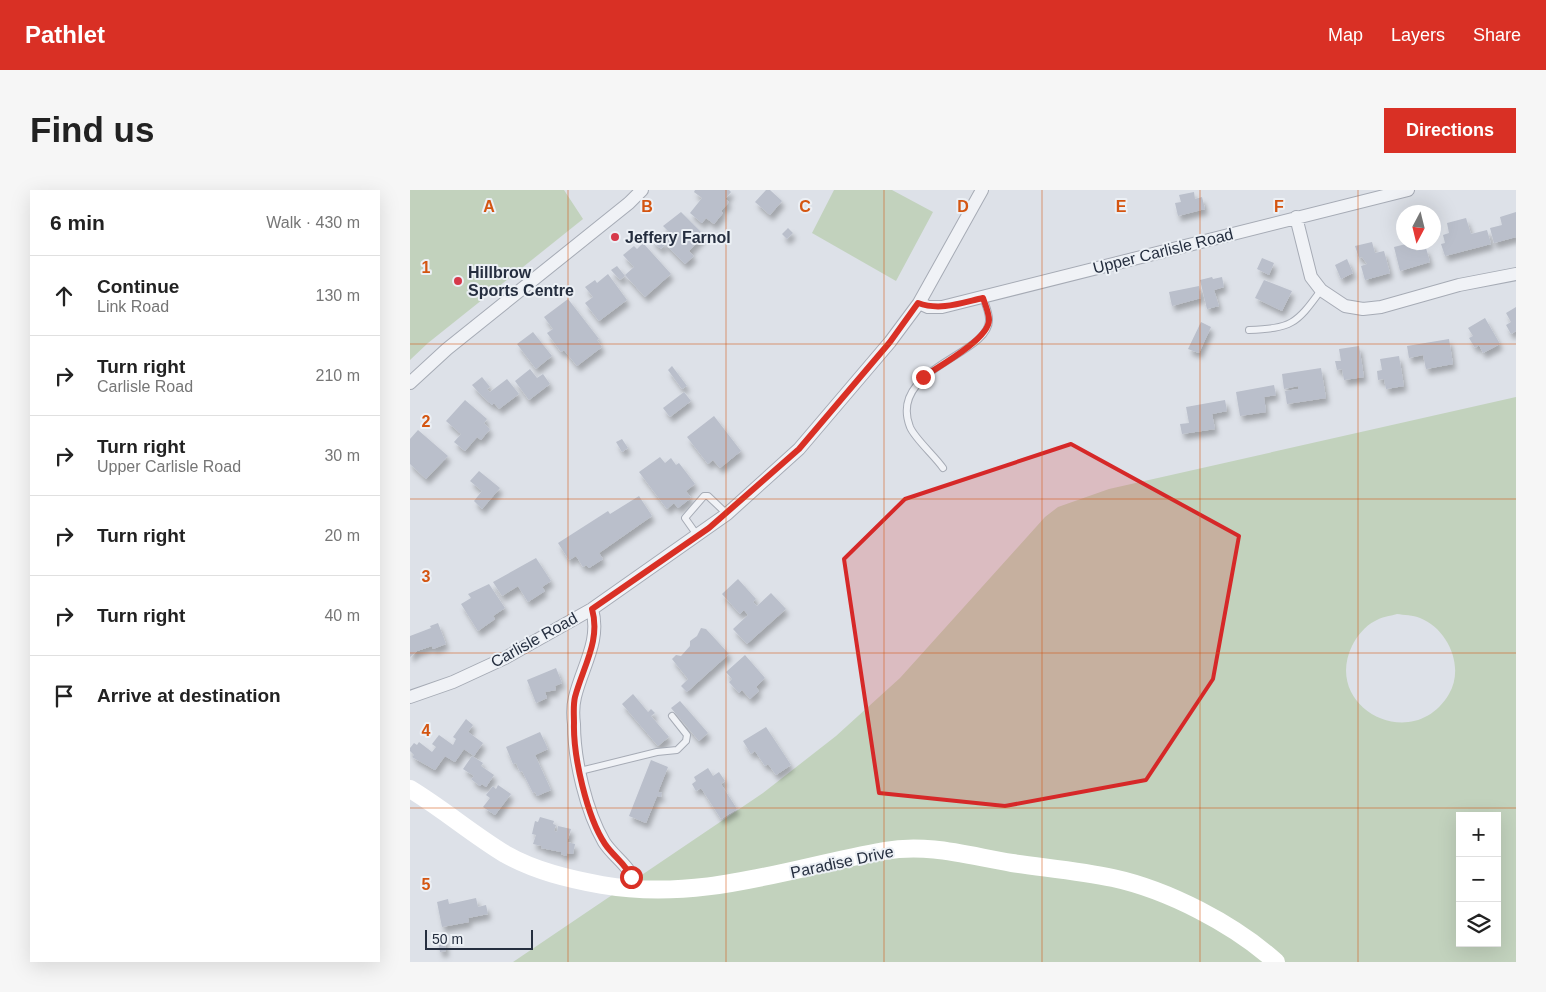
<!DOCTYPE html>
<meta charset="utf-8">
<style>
:root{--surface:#fff;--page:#f6f6f6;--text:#222;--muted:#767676;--line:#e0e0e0;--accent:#d93025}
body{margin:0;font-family:Helvetica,sans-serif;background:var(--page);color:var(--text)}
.controls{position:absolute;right:15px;bottom:15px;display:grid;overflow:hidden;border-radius:0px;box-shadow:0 5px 20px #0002}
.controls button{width:45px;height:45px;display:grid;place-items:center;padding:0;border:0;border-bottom:1px solid var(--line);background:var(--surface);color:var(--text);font:25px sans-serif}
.compass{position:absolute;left:986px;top:15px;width:45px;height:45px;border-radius:50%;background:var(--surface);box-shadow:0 5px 20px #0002;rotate:187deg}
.scale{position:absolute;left:15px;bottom:12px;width:108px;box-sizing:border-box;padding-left:5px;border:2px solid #252e3f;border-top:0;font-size:14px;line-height:18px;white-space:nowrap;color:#252e3f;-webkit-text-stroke:4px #ecf0f5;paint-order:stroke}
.stop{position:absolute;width:15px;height:15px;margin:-11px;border:4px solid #d93025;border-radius:50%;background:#fff}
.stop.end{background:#d93025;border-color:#fff;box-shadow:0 1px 5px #0008}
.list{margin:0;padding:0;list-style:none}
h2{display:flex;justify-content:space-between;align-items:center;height:65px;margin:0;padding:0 20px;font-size:21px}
h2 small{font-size:16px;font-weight:400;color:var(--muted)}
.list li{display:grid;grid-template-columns:32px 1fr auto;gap:15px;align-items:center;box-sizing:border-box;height:80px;padding:0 20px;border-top:1px solid var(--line)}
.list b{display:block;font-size:19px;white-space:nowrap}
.list p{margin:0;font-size:16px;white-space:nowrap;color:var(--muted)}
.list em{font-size:16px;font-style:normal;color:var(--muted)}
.icon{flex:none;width:28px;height:28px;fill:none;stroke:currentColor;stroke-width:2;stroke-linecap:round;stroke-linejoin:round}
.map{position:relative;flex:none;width:1106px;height:772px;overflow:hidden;border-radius:0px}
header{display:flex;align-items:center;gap:30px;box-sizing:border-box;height:70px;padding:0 25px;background:var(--accent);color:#fff}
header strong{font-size:24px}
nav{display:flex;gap:28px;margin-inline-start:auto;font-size:18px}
.intro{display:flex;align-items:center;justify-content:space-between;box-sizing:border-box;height:120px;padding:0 30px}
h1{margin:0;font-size:35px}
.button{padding:12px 22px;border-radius:0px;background:var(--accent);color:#fff;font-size:18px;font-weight:700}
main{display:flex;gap:30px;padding:0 30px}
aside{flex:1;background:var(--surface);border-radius:0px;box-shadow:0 5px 20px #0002}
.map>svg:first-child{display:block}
</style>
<header>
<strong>Pathlet</strong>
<nav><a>Map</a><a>Layers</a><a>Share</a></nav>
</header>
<div class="intro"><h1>Find us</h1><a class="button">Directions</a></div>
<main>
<aside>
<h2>6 min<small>Walk · 430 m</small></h2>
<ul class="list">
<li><svg class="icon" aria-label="ahead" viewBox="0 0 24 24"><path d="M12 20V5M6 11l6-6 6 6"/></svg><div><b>Continue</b><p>Link Road</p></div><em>130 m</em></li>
<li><svg class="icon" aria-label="right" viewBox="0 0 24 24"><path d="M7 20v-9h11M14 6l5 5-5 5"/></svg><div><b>Turn right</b><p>Carlisle Road</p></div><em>210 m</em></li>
<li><svg class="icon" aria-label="right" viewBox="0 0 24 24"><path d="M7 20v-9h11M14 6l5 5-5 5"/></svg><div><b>Turn right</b><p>Upper Carlisle Road</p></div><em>30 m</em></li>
<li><svg class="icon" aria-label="right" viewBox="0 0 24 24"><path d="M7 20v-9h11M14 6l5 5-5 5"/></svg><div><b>Turn right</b></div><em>20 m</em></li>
<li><svg class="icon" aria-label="right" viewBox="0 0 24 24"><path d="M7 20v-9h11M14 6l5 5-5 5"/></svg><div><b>Turn right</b></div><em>40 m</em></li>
<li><svg class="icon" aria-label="arrive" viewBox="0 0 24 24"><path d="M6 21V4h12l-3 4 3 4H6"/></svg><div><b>Arrive at destination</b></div></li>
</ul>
</aside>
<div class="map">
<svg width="1106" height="772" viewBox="0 0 1106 772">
<defs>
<filter id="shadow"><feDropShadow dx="3" dy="5.5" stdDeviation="2.5" flood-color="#0004"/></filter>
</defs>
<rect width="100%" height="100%" fill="#dde1e8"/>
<path fill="#c2d2bd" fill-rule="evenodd" d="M0 0H154L173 29 18 153 0 170Z
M424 0H482L523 22 486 91 402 43Z
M1106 207V772H103L353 603 426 546 490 488 635 327 648 317 699 299ZM987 424C994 425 1003 425 1010 428 1038 439 1055 477 1039 504 1003 565 912 518 942 456 947 446 955 436 965 431 971 427 980 426 987 424ZM1050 626H1087V753H1050Z"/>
<path fill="#babfcb" filter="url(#shadow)" d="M285 0H319L321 2 315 9 319 12 311 21 313 23 304 34 296 28 292 33 280 23 292 8 284 2Z
M356 0H360L372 11 360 25 345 12Z
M784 2 785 9 792 7 795 19 768 26 765 13 771 12 769 5Z
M271 22 294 45 279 61 284 66 275 74 253 52 261 44 253 36Z
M1106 22V47L1084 53 1080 38 1092 35 1090 27Z
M1056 28 1061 44 1077 40 1081 54 1035 66 1031 54 1035 53 1033 45 1039 43 1037 33Z
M378 38 383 43 377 49 372 44Z
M246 46 255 55 251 59 241 50Z
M962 52 965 63 974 61 980 83 955 90 951 76 957 74 952 67 949 68 945 56Z
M1004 52 1006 61 1016 58 1020 72 990 81 984 57Z
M233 53 261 84 235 107 215 85 224 77 213 65 224 56 227 59Z
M852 68 864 73 859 85 847 79Z
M937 69 943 83 931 89 925 75Z
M207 76 215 86 210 90 201 80Z
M198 84 217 110 189 131 175 113 183 107 175 97 185 90 187 93Z
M802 87 803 89 812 87 814 97 804 100 809 116 797 119 790 90Z
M854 90 882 101 872 121 845 108Z
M789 96 791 108 762 116 759 102Z
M158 109 189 149 187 150 192 157 167 176 154 160 151 162 137 143 143 139 134 127Z
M1106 117V141L1101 144 1096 135 1101 132 1096 123Z
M1075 128 1090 154 1073 163 1069 155 1065 158 1059 148 1063 146 1058 138Z
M791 132 801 137 789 163 778 159Z
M123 142 142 166 126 179 107 154Z
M1039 149 1043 174 1016 179 1013 165 999 168 997 156Z
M949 156 954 187 934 190 932 179 927 180 925 171H931L929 159Z
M989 166 994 196 976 199 974 189 968 190 967 181 972 180 970 169Z
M262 176 277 196 272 199 258 180Z
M911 178 916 208 877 214 875 201 888 199V196L874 199 872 184Z
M120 179 127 188 133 184 140 194 119 210 105 191Z
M72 187 80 197 77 199 80 202 97 189 109 204 89 219 84 213 82 215 70 204 62 195Z
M864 195 866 205 854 207 856 222 830 226 826 202Z
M274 202 281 211 260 227 253 218Z
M55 210 77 229 74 233 80 239 71 250 67 247 55 261 44 252 51 244 36 231Z
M815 210 817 221 802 224 805 239 772 244 770 234 779 233 776 217Z
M304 226 331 261 310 278 303 270 298 274 277 247Z
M8 240 38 266 16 289 0 274V249Z
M212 249 218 258 212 262 206 252Z
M250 267 255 273 261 268 266 275 269 273 285 294 276 301 281 308 268 318 264 313 257 319 229 282Z
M69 281 90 298 72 319 64 311 72 301 60 291Z
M229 306 242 326 189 363 193 369 179 378 176 375 173 377 166 366 159 370 148 353 198 321 200 324Z
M126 368 141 391 132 397 135 401 118 412 108 396 92 406 83 392Z
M328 389 346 409 343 412 347 416 361 403 376 419 337 454 323 439 338 425 334 420 330 424 312 404Z
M79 394 95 418 83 426 85 429 68 441 51 414 61 408 58 404Z
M28 433 36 454 23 459 22 456 7 461 0 467V446L21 438 20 436Z
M291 438 296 439 319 464 277 502 271 496 278 489 262 469 266 465 271 466 280 456V451L287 446Z
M335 465 355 488 346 497 349 501 340 509 332 500 329 503 319 492 322 489 316 482Z
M146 478 152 493 145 496 146 500 135 502 137 508 126 513 117 490Z
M223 504 238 522 241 519 245 523 241 526 259 547 248 556 212 514Z
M270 511 298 543 289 551 261 518Z
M56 529 63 535 58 542 73 553 64 566 54 559 45 572 35 566 25 580 2 567 4 565 0 561V558L4 553 7 555 9 552 22 562 26 557 22 554 29 545 43 555 46 549 43 547Z
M356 537 381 575 366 585 358 574 355 576 345 561 341 564 333 551Z
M130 542 138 559 125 565 141 600 127 606 125 602 123 603 112 581 110 582 106 573 103 574 96 557Z
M62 566 73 573 71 576 84 585 76 597 72 594 70 596 61 589 64 586 53 579Z
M241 570 258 577 248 602 252 603 251 607 247 606 236 633 219 626Z
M298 578 303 586 309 582 315 591 311 594 327 619 311 629 291 598 286 601 282 594 286 591 284 587Z
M88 595 101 604 85 625 73 617 80 608 76 605 83 596 86 599Z
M130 627 144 631 143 634 146 635 144 641 147 642 148 636 161 639 157 652 165 654 163 664 157 663 156 666 151 664V662L131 658 132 656 123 654 126 645 122 644 125 631 128 632Z
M66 708 68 717 76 715 78 724 58 728 59 732 32 737 27 712 38 709 39 714Z
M34 746 36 761 30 762 27 747Z"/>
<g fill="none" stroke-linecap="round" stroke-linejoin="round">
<g stroke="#a6abb5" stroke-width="8">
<path id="lane" d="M839 140C881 138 886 135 911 100
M533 278C525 266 505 249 500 237 477 178 581 165 579 129 579 122 575 114 573 107
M287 345 275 328 294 306H298L317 324
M170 581 247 562 267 560 276 551 277 545 262 526"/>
</g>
<g stroke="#a6abb5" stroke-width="14">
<path id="street" d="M886 27 901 87 911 100 935 116 953 119 971 117 1049 95 1106 84
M509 113 518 117H532L998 0
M0 193 37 159 219 13 232 0
M182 419C191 451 172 477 165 507 163 515 163 526 164 534 164 570 176 621 194 652 201 663 212 671 219 681 222 686 224 694 226 699
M0 507 43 492 95 468 182 419 317 324 389 259 480 152 509 113 572 0"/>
</g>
<use href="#lane" stroke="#f0f2f6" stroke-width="6"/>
<use href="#street" stroke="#f0f2f6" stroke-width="12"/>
<path stroke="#fff" stroke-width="18" d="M0 599C33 619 62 644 95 664 125 681 159 689 192 695 292 712 378 678 474 661 519 653 559 666 602 673 636 678 670 681 703 688 758 700 824 734 866 772"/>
</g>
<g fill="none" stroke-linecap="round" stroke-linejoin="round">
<path stroke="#d93025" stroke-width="6" d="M221 687C217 675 203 666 195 654 177 627 163 566 164 533 164 525 163 515 165 507 173 477 191 450 182 419L299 338 389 259 480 152 508 113C530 121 551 113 573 108 575 114 579 123 579 130 579 149 528 177 513 187"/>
</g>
<path fill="#d62828" fill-opacity="0.2" stroke="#d62828" stroke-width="4" stroke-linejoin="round" d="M661 254 829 346 803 489 736 590 595 616 469 603 434 369 495 309Z"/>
<path fill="none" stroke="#d45511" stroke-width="1" stroke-opacity="0.55" d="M158 0V772M316 0V772M474 0V772M632 0V772M790 0V772M948 0V772M0 154H1106M0 309H1106M0 463H1106M0 618H1106"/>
<g fill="#d6394a" stroke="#ecf0f5" stroke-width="2">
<circle cx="205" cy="47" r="5"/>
<circle cx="48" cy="91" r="5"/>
</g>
<g text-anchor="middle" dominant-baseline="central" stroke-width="4" stroke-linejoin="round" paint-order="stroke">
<g font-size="16" font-weight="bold" fill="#252e3f" stroke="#ecf0f5" text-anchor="start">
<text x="215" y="47">Jeffery Farnol</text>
<text x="58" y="82">Hillbrow<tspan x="58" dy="18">Sports Centre</tspan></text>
</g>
<g font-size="16" fill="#252e3f" stroke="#ecf0f5">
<text transform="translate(753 61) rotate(-14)">Upper Carlisle Road</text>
<text transform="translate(124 450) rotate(-29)">Carlisle Road</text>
<text transform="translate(432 672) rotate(-12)">Paradise Drive</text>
</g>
</g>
<g font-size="16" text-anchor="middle" font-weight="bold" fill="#d45511" stroke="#ecf0f5" stroke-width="4" stroke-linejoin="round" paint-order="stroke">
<text x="79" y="22">A</text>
<text x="237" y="22">B</text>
<text x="395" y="22">C</text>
<text x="553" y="22">D</text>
<text x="711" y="22">E</text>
<text x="869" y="22">F</text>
<text x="16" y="83">1</text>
<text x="16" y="237">2</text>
<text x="16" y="392">3</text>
<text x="16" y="546">4</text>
<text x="16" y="700">5</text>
</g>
</svg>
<div class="controls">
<button>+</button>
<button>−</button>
<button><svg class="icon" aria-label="layers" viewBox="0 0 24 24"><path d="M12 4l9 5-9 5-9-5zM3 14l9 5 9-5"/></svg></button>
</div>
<svg class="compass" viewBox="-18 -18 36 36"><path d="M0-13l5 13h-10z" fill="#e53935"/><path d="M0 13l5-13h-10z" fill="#767676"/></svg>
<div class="scale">50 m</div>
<div class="stop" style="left:221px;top:687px"></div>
<div class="stop end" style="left:513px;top:187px"></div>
</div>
</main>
